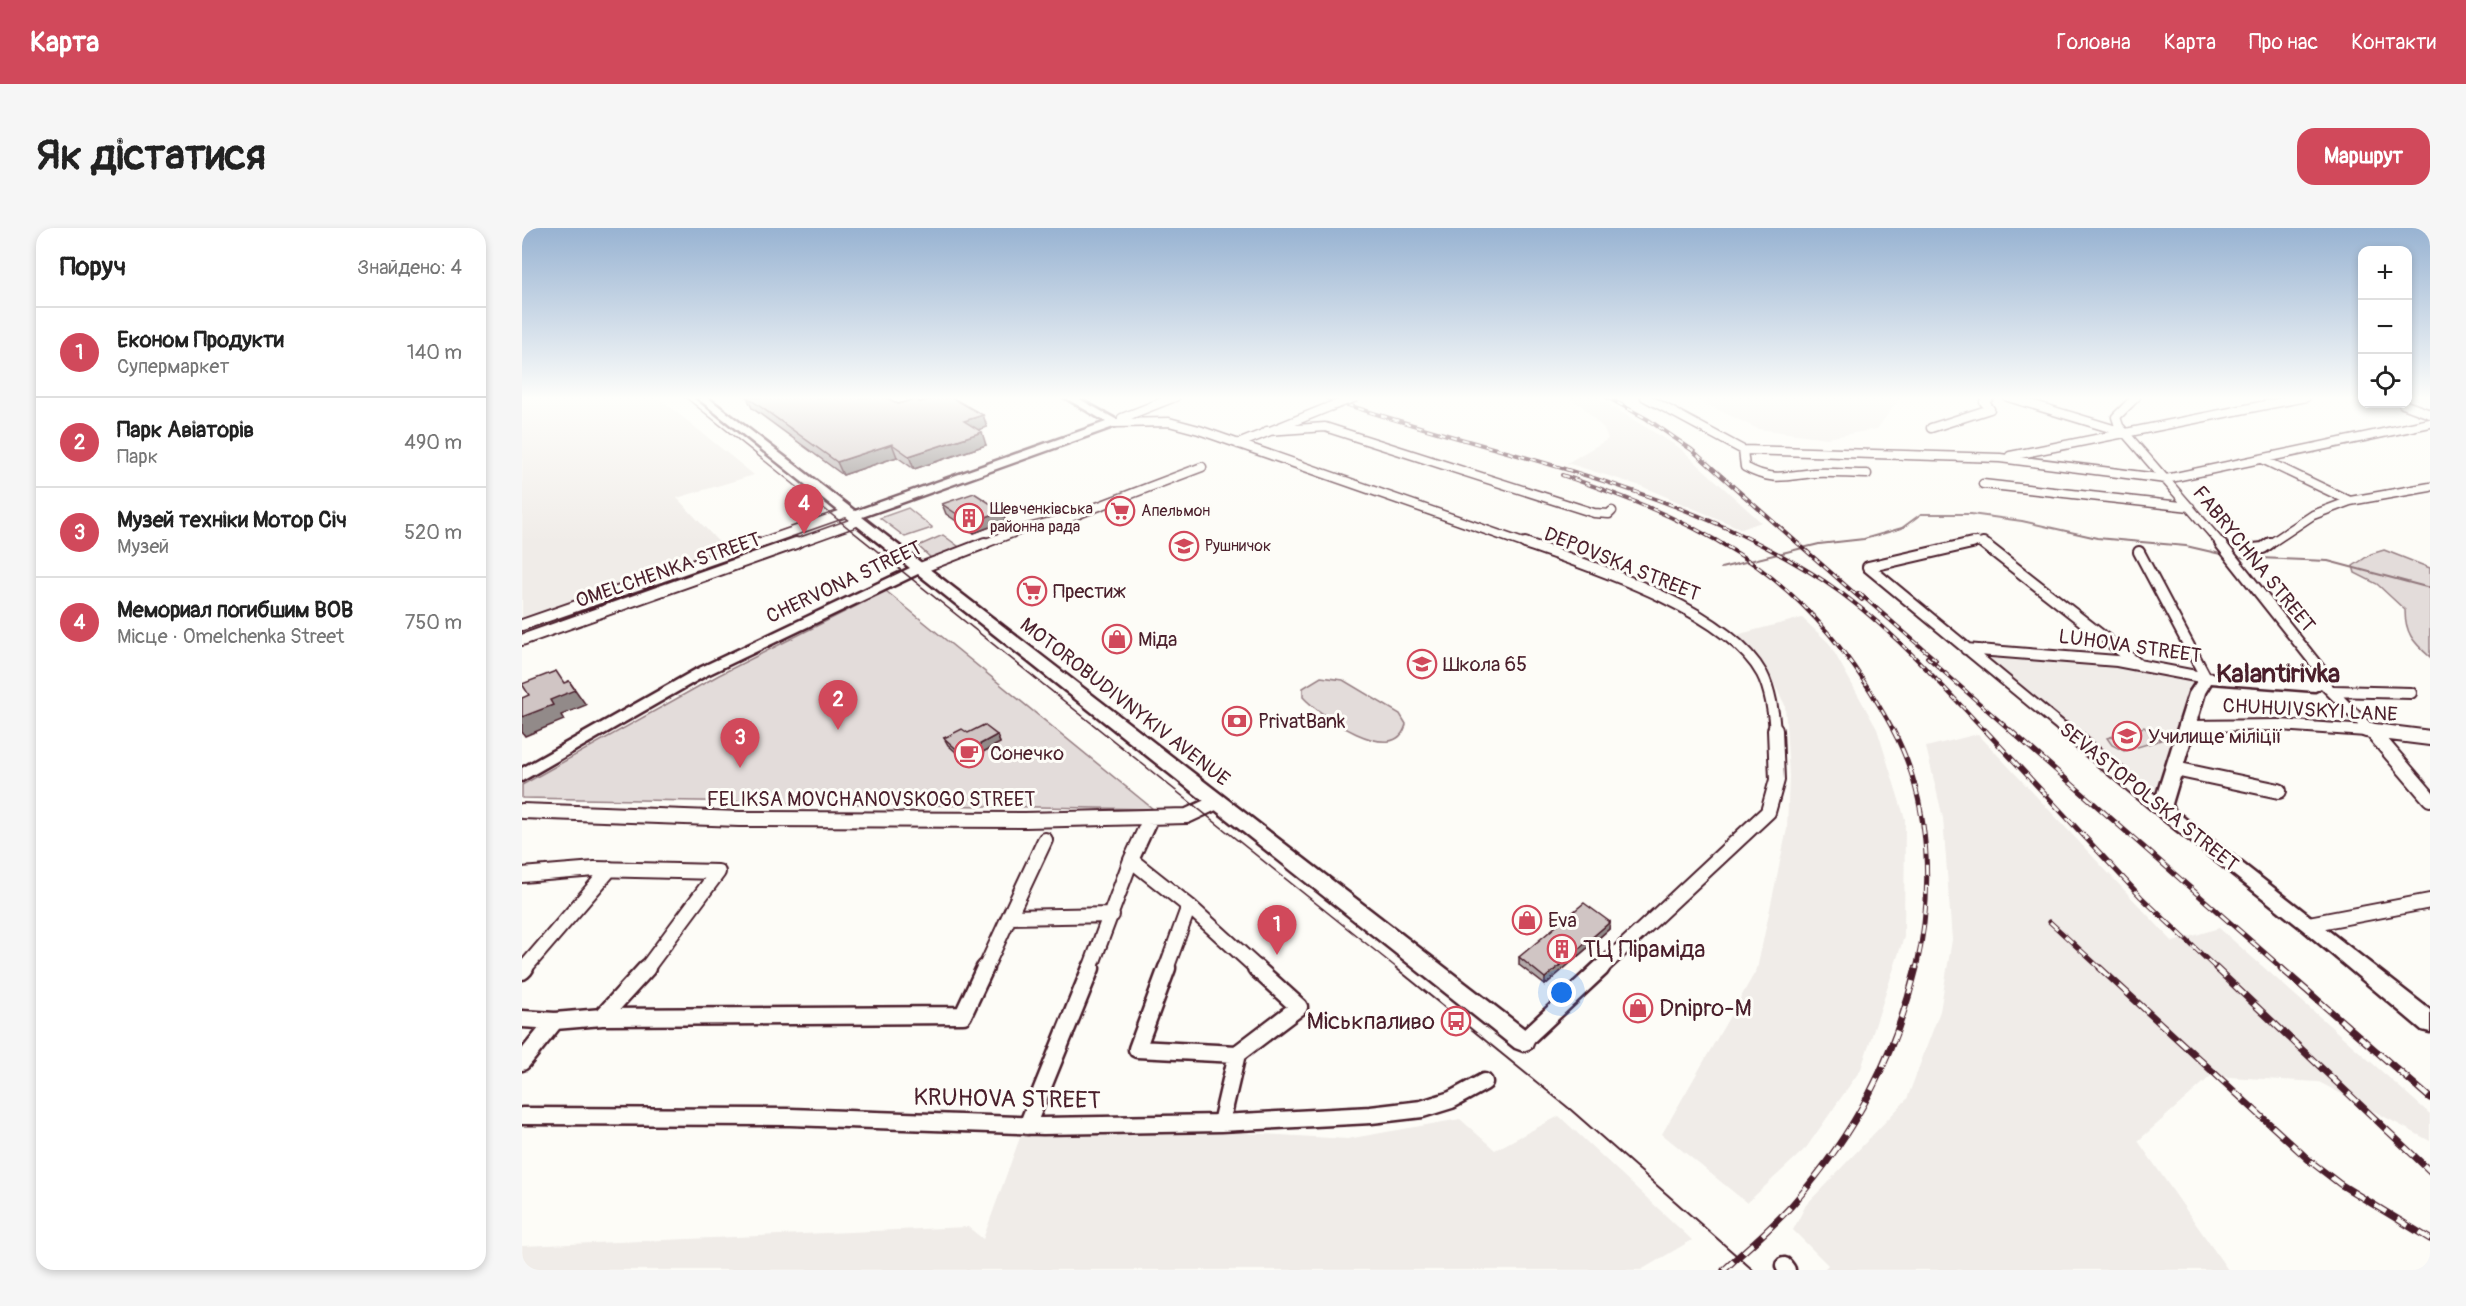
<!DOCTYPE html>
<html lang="uk">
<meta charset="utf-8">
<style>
:root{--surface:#fff;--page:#f6f6f6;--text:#222;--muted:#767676;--line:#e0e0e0;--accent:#d1495b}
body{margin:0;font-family:Pangolin,sans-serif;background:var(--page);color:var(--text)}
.controls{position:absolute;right:18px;top:18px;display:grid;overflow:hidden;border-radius:12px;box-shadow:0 3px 9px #0003}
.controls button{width:54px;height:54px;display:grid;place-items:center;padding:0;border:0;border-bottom:2px solid var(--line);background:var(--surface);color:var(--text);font:30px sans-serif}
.you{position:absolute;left:1040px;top:765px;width:21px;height:21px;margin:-15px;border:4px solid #fff;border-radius:50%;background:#1a73e8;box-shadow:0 0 0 9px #1a73e833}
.badge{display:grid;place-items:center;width:39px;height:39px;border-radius:50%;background:var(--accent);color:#fff;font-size:20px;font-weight:700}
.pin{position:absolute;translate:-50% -50px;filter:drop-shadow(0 2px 3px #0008)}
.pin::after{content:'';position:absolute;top:32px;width:21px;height:18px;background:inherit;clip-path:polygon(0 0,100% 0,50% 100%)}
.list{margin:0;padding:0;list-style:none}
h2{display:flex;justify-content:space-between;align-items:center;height:78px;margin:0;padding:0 24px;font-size:26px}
h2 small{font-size:20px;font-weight:400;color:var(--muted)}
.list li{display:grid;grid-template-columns:39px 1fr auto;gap:18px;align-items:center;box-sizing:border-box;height:90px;padding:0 24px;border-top:2px solid var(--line)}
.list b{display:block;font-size:22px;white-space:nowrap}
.list p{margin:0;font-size:20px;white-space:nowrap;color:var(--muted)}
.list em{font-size:20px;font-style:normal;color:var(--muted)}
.icon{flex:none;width:33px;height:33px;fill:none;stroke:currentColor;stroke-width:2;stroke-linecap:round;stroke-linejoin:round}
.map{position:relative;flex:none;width:1908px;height:1042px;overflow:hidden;border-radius:18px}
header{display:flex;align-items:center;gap:36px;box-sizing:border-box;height:84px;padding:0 30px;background:var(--accent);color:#fff}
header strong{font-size:28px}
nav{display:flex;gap:33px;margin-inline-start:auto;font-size:21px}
.intro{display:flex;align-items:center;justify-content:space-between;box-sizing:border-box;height:144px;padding:0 36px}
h1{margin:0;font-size:42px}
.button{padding:15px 27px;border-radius:18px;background:var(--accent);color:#fff;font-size:21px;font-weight:700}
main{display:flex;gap:36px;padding:0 36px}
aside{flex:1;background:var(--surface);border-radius:18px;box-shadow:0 3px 9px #0003}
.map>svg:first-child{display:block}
</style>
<header>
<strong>Карта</strong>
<nav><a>Головна</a><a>Карта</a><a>Про нас</a><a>Контакти</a></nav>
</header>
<div class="intro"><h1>Як дістатися</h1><a class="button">Маршрут</a></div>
<main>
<aside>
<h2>Поруч<small>Знайдено: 4</small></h2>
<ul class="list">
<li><span class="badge">1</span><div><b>Економ Продукти</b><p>Супермаркет</p></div><em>140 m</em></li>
<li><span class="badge">2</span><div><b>Парк Авіаторів</b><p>Парк</p></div><em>490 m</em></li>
<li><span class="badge">3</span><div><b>Музей техніки Мотор Січ</b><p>Музей</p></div><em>520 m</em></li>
<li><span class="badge">4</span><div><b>Мемориал погибшим ВОВ</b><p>Місце · Omelchenka Street</p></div><em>750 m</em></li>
</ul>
</aside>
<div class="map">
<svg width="1908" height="1042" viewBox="0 0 1908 1042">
<rect width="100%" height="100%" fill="#fdfcf7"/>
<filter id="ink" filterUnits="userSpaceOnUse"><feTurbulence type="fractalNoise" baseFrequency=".0167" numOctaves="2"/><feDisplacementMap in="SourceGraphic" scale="12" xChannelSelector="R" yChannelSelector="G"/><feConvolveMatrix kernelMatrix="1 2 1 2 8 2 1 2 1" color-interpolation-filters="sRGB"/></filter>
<g filter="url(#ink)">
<path fill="#f0ece8" d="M0 169H136L232 247 155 270 207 325 0 396Z
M1045 169H1074L1158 220 1239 294 1220 301 1119 258 1045 235 1086 211 1082 201 1060 178Z
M1170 169H1378V170L1355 201 1305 210 1236 201Z
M1280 390 1307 415 1355 501 1383 591 1382 709 1339 841 1284 920 1225 975 1140 906 1235 741 1265 601 1267 548 1263 477 1246 444 1214 407Z
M1472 427 1650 444 1673 451 1637 565 1628 567 1464 434 1465 430Z
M1456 506 1651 714 1697 700 1908 886V913L1797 854 1689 848 1616 913 1706 1042H1301L1306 1037 1271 1002 1284 977 1385 871 1418 783 1430 712 1421 590 1404 519Z
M1037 888 1170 1012 1119 1042H0V1018L446 999 461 1011 500 904 654 901 825 911 938 891 973 922Z"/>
<path fill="#e3dcda" stroke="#967e82" stroke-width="1.5" d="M386 280 410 299V300L383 309 358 290Z
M269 305 277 313 0 410V399Z
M421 307 440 321 411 332 396 318Z
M1862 322 1908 340V429C1891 414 1883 405 1883 382L1855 356 1833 345 1831 338 1849 326Z
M364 363 631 581 0 570V557L197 447Z
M799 449 821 452 878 486 884 496C874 541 796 486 781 469V460Z
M1622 499 1639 512 1602 523 1590 517 1585 510Z"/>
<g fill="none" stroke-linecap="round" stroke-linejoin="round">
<path stroke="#91777b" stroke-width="2" d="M1713 329 1806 333 1908 360
M1199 340 1297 316 1342 311 1380 300 1399 286H1449L1500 293 1575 310 1664 318 1703 327"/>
<g stroke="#4a1f2b" stroke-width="11">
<path id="street-far3" d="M1123 169 1221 222 1478 230 1644 251 1908 195
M1486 169 1601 204
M1614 169 1594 189 1597 198 1700 317
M1881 176 1908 186
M600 190 653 169
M593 195 647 194 677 202 1007 317
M1409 200 1468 181 1462 174 1468 169
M745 203 803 199 1072 285 1087 286 1090 283
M716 216 807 179
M1221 222 1223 239C1250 254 1263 248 1292 245 1310 244 1328 246 1345 246
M1488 228 1784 169
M1740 231 1828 273
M1461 256 1668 279
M232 317 326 284
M270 317 337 293
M459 317 498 302 546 290 680 239
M1443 317 1455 314 1466 317
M1746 317 1791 287 1828 273 1908 259"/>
</g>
<g stroke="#4a1f2b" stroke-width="14">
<path id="street-far2" d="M1003 315C1069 338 1205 382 1240 446 1248 461 1252 486 1253 504
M1450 315 1346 339 1546 504
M1461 315 1617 437
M1698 315 1797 440 1802 449 1801 455 1850 504
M1731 321 1741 320 1748 315
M1617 324 1684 450
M396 341 463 315
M0 397 236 315
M0 412 274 315
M1444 421 1595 433 1684 450
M1811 463 1889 465
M1666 498 1757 497 1859 504"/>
</g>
<g stroke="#4a1f2b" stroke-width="18">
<path id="street-far1" d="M1544 502 1643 584
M1844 502 1908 510
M1849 502 1908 571
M1653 541 1757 563
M0 583 217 591 503 592 665 588 695 574
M609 632 667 678 736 741
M0 647 73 641 196 644 124 741
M487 689 523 612
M1787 696 1908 673
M2 741 88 641
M463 741 487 689 590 687
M568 741 609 632 628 591
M644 741 667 678
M1078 741 1246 584 1255 552 1253 502"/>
</g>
<g stroke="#4a1f2b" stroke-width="21">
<path id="street" d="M645 740 615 821 715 826
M0 743 3 740
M80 789 441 787 463 740
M0 791 33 793
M1001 813 1079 740
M0 834 33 793 80 789 125 740
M0 888 268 889 521 898 699 895 849 887 900 881 929 872 962 854
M699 895 715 826 777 779 734 740
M505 898 569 740
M1262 1038 1265 1042"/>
</g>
<g stroke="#4a1f2b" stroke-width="5">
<path id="secondary" d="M174 169H185L333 283 584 194 542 169H554L597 193V197L340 289 1009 806 1012 813 1009 820 1001 823 993 820 396 346 183 448 0 553V540L173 442 388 340Z
M1684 445 1792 453 1801 450 1809 455 1793 463 1689 455 1683 465 1650 576 1652 582 1908 782V804L1900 802 1780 701 1638 589 1632 576 1667 465 1679 447Z"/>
</g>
<use href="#street-far3" stroke="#fdfcf7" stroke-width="8"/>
<use href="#street-far2" stroke="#fdfcf7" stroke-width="10"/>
<use href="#street-far1" stroke="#fdfcf7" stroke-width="14"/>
<use href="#street" stroke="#fdfcf7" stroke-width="16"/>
<use href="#secondary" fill="#fdfcf7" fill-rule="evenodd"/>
<path stroke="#4a1f2b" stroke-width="1.5" d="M163 169 876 741"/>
<path stroke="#4a1f2b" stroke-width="2" d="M874 740 1049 882 1231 1042"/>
<g stroke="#4a1f2b" stroke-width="4">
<path id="rail-far2" d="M802 169C970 227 1150 254 1302 353 1364 394 1413 450 1464 504
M1085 169 1125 191 1170 222 1340 372
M1040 247C1200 302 1289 350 1372 504
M1337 365 1414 432
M1405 429 1490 504"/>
</g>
<g stroke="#4a1f2b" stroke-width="5">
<path id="rail-far1" d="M1371 502C1409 573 1412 665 1394 741
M1463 502 1619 669 1695 741
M1488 502 1761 741
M1528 694 1579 741"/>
</g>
<g stroke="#4a1f2b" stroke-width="7">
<path id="rail" d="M1578 740 1788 933 1818 956 1908 1011
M1694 740 1908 943
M1759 740 1908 870
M1202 1042C1225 1020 1250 1000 1271 976 1333 905 1372 831 1394 740"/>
</g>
<use href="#rail-far2" stroke="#fdfcf7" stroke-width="2" stroke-dasharray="6" stroke-linecap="butt"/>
<use href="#rail-far1" stroke="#fdfcf7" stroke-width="3" stroke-dasharray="10" stroke-linecap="butt"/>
<use href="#rail" stroke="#fdfcf7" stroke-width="4.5" stroke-dasharray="13" stroke-linecap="butt"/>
<g stroke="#4a1f2b" stroke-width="11" stroke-linecap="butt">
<path id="street-bridge" d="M807 179 834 169"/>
</g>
<use href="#street-bridge" stroke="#fdfcf7" stroke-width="8"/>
</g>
<path fill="#b3a9a9" stroke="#4a1f2b" stroke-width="1.5" d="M225 169 376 176 398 174 461 187 465 199 456 202 464 217 392 241 375 229 321 247 230 180Z
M420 276 480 283 484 293 452 305 424 286Z
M475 507 478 515 444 533 426 517 422 510Z
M1088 694 1087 701 1023 757 997 737V729Z"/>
<path fill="#928a89" stroke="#4a1f2b" stroke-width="1.5" d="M461 187 465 199 446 205 442 193Z
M460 204 464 217 392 241 387 228Z
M370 216 375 229 321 247 315 234Z
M480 283 484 293 452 305 448 295Z
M47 453 64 477 39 487 42 492 3 508 0 504V489L28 472Z
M475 507 478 515 444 533 440 526Z
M1088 694 1087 701 1023 757V750Z"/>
<path fill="#d0c5c4" stroke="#4a1f2b" stroke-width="1.5" d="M225 169H364L376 176 393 171 398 174 416 169H429L461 187 442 193 460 204 387 228 370 216 315 234Z
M452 265 480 283 448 295 420 276Z
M34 443 42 455 47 453 53 462 28 472 31 477 0 489V470L7 467 0 456Z
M462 497 475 507 440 526 422 510 440 501 446 505Z
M1062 675 1088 694 1023 750 997 729Z"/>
</g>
<linearGradient id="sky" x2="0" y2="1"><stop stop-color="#98b3d2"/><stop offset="0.54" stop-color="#fefefb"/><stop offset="1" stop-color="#fefefb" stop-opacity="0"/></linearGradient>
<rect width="1908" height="315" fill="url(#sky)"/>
<defs>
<g id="supermarket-ring" transform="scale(1.5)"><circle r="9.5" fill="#fdfcf7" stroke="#d1495b" stroke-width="1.5"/><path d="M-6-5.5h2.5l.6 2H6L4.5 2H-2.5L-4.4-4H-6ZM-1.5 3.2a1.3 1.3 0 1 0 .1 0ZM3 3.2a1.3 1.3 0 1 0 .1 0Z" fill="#d1495b"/></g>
<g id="building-ring" transform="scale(1.5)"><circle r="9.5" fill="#fdfcf7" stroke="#d1495b" stroke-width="1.5"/><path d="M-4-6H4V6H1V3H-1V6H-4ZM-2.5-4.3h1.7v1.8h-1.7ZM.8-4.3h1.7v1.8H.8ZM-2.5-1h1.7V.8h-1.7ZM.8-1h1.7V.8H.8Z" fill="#d1495b"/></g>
<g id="school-ring" transform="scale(1.5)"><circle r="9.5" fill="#fdfcf7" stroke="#d1495b" stroke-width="1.5"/><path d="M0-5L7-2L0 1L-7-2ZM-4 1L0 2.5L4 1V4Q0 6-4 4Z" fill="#d1495b"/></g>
<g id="shop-ring" transform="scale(1.5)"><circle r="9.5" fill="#fdfcf7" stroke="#d1495b" stroke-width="1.5"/><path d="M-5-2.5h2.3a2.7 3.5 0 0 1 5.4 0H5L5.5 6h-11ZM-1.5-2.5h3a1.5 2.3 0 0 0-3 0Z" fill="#d1495b"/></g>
<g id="bank-ring" transform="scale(1.5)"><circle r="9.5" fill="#fdfcf7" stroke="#d1495b" stroke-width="1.5"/><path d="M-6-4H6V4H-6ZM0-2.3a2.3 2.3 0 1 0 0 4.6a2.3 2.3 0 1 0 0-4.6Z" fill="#d1495b"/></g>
<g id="university-ring" transform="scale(1.5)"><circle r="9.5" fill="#fdfcf7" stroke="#d1495b" stroke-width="1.5"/><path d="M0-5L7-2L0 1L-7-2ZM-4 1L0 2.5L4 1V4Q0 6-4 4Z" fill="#d1495b"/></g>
<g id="cafe-ring" transform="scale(1.5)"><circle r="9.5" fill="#fdfcf7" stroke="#d1495b" stroke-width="1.5"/><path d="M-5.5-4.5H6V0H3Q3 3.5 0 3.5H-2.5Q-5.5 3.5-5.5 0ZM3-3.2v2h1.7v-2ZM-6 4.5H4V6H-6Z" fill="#d1495b"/></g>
<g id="bus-ring" transform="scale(1.5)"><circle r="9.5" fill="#fdfcf7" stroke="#d1495b" stroke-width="1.5"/><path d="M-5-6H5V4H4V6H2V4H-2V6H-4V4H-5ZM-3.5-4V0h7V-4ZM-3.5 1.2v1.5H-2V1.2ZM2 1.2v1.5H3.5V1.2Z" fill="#d1495b"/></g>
</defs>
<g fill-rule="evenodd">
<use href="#supermarket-ring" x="598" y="283"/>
<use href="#building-ring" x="447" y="290"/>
<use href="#school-ring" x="662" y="318"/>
<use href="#supermarket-ring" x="510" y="363"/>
<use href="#shop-ring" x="595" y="411"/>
<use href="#school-ring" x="900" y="436"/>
<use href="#bank-ring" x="715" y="493"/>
<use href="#university-ring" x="1605" y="508"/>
<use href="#cafe-ring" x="447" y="525"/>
<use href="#shop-ring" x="1005" y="692"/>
<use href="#building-ring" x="1040" y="721"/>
<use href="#shop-ring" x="1116" y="780"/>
<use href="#bus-ring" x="934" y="793"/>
</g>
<g text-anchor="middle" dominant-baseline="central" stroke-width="6" stroke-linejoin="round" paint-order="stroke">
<g font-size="16" fill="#4a1f2b" stroke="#fdfcf7" text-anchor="start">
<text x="468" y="281">Шевченківська<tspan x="468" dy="18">районна рада</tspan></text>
<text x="619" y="283">Апельмон</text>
<text x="683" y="318">Рушничок</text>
</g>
<g font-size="20" fill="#4a1f2b" stroke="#fdfcf7">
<text transform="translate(1732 331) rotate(51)">FABRYCHNA STREET</text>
<text transform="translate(1100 336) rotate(22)">DEPOVSKA STREET</text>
<text transform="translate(146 342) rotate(-19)">OMELCHENKA STREET</text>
<text transform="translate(322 354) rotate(-25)">CHERVONA STREET</text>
<text transform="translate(1608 418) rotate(8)">LUHOVA STREET</text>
<text transform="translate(603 474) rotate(38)">MOTOROBUDIVNYKIV AVENUE</text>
<text transform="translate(1788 482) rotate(3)">CHUHUIVSKYI LANE</text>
<text transform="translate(1627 569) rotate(39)">SEVASTOPOLSKA STREET</text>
<text x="349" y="571">FELIKSA MOVCHANOVSKOGO STREET</text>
</g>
<g font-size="20" fill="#4a1f2b" stroke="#fdfcf7" text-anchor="start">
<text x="531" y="363">Престиж</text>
<text x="616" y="411">Міда</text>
<text x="921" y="436">Школа 65</text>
<text x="736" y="493">PrivatBank</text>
<text x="1626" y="508">Училище міліції</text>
<text x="468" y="525">Сонечко</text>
<text x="1026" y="692">Eva</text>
</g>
<g font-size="24" fill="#4a1f2b" stroke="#fdfcf7" text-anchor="start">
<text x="1061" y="721">ТЦ Піраміда</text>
<text x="1137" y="780">Dnipro-M</text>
<text x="913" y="793" text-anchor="end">Міськпаливо</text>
</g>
<g font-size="24" fill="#4a1f2b" stroke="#fdfcf7">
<text transform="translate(485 871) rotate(1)">KRUHOVA STREET</text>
</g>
<g font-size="26" font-weight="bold" fill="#4a1f2b" stroke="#fdfcf7">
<text x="1756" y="446">Kalantirivka</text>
</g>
</g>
</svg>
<div class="controls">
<button>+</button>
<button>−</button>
<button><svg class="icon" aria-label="locate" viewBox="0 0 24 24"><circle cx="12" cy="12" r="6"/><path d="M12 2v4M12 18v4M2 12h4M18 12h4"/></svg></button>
</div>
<div class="you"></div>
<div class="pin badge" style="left:755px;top:727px">1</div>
<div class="pin badge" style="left:316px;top:502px">2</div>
<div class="pin badge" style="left:218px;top:540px">3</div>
<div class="pin badge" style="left:282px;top:306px">4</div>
</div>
</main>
